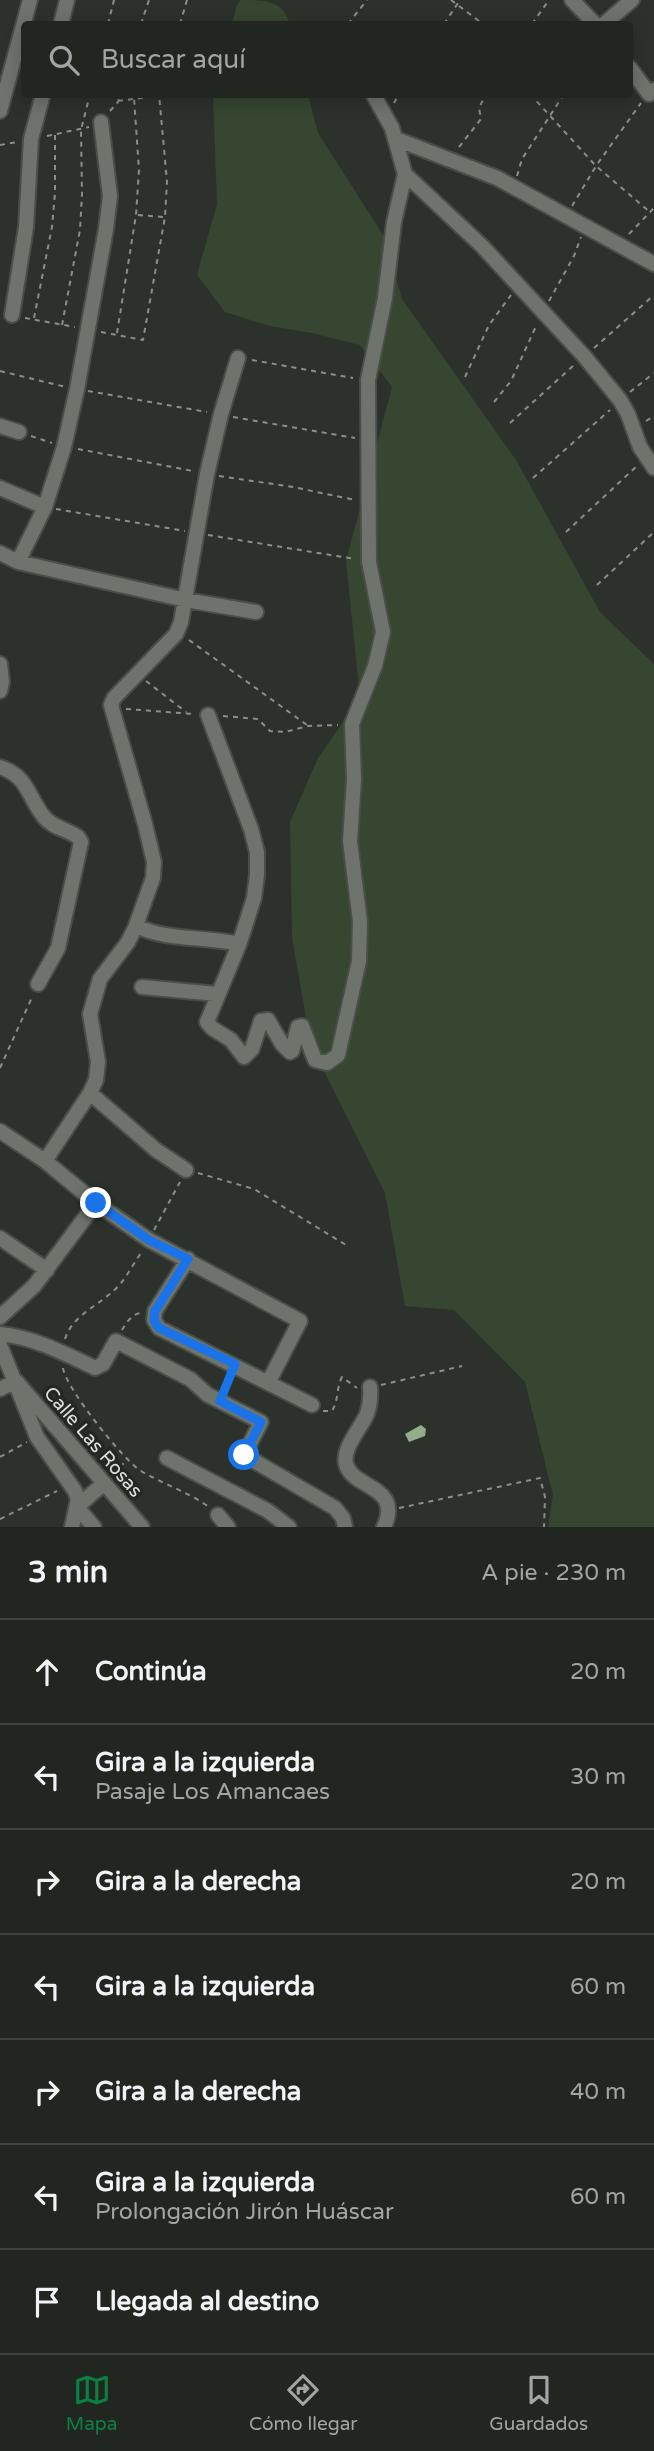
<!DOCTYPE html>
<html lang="es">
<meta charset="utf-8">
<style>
:root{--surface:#212620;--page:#292e29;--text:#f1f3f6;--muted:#a2a5a5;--line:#3e433e;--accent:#0b8043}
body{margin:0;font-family:"Varela Round",sans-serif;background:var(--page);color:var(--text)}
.stop{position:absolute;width:21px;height:21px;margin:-16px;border:5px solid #1a73e8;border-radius:50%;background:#fff}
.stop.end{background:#1a73e8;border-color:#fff;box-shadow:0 2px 7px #0008}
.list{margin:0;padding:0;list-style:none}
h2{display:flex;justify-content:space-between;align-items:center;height:91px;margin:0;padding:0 28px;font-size:30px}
h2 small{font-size:23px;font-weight:400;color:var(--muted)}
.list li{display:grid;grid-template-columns:46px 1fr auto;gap:21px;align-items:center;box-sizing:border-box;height:105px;padding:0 28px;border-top:2px solid var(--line)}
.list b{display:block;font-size:26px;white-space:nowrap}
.list p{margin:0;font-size:23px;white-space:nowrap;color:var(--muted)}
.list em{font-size:23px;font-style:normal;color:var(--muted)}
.icon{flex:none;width:38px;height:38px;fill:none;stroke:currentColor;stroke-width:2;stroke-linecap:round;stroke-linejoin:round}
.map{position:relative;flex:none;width:654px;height:1527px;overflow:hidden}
.search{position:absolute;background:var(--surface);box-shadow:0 4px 18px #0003;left:21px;right:21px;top:21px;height:77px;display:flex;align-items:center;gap:18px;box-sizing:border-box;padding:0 24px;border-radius:7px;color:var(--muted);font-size:26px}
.sheet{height:826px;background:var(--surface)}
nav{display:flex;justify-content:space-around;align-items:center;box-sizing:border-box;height:98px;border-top:2px solid var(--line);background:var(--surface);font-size:19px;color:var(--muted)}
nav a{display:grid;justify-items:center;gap:4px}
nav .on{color:var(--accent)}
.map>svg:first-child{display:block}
</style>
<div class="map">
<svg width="654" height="1527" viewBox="0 0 654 1527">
<rect width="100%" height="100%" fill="#2c322b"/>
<path fill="#364631" d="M241 0C266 0 283 0 290 24H232L237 5Z
M213 95H308L318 133 385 238 402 299 516 460 600 612 654 664V1527H548L553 1495 525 1382 454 1310 405 1306 385 1193 311 1045 292 938 290 822 318 758 360 698 346 561 392 387 360 345 312 333 270 326 225 312 197 275 217 204Z"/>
<path fill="#92ad89" d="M421 1425 426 1429 425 1436 409 1442 405 1434Z"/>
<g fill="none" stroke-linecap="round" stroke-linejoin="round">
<g stroke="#494e48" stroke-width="18">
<path id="minor" d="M572 0 595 24
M61 24 67 0
M604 24 632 0
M630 68 649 94 654 90
M0 111 30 0
M396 139 497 178 654 264
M405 174 482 246 584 356 620 400 628 414 640 447 654 468
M12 315 26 227 31 139 43 94
M0 426 19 432
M0 488 45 507
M0 553 18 562 186 600 256 612
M18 562 45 507 64 447 77 389 106 229 110 196 101 122
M0 664 2 682 0 691
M208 715 251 829 257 852V875L254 898 240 942 207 1022 212 1028 231 1040 244 1057 252 1049 261 1021 268 1020 282 1044 290 1052 292 1051 298 1027 302 1026 315 1060 327 1063 338 1055 359 961 360 922 350 841 354 779 352 724 375 666 383 632 369 562 368 380 385 298 394 222 405 174 392 128 373 94
M0 767C29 777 27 796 44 817 53 828 67 829 78 837L81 842 58 948 38 984
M136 926C168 941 204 936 239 944
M142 987 217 994
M90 1093 156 1150 186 1170
M0 1131 45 1161 96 1203 149 1240 300 1321 269 1381
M45 1161 90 1093 96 1080 98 1062 90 1014 100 979 128 942 135 928 153 878 154 862 145 824 111 705 114 698 176 634 181 622 207 474 221 414 238 358
M0 1238 47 1270
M188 1259 155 1311 154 1320 159 1328 312 1405
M0 1317 34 1286 96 1203
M0 1334C33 1337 66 1354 95 1368L103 1364 116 1341 190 1379 208 1395 261 1422 244 1455 335 1508 343 1518 345 1527
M0 1345 37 1437 75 1491 78 1499 72 1527
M370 1387C371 1397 370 1405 367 1414 361 1428 342 1448 346 1464 352 1489 403 1485 384 1527
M0 1389 16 1381 142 1527
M167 1458 268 1511 289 1527
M218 1515 228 1527
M94 1527 77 1507 103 1484"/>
</g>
<path stroke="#8a8f89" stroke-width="2" stroke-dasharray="5 5" stroke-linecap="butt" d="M451 0 483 24
M108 24 114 0
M141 24 149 0
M180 24 187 0
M348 24 367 0
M444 24 460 0
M532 24 549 0
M530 94 596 166 650 212
M118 101 157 96
M394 103 399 94
M110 111 118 102 120 94
M47 136 89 127
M0 145 17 142
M459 147 481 119 479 108 486 94
M517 176 522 159 564 94
M572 206 596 166 641 103
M138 215 164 217
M629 234 654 208
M549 301 574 256 581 237
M25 318 75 327
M34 318 52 227 55 193V135
M62 325 80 230 82 194 81 130 90 94
M101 332 143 340 165 217 167 182 159 94
M117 333 136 215 139 170 134 98
M594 348 654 295
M252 360 353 378
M0 371 66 387
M465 377 489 325 511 295
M88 391 207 412
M630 392 654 373
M494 402 511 381 537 324
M233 417 355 438
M646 421 654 416
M510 423 574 365
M31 436 52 443
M78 449 193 471
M219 476 293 487 355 500
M533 478 610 410
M56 509 185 531
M566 532 637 466
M208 535 355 559
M597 585 654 532
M189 640 307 725
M146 681 186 712
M126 709 193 714
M223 716 258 719 270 731 285 732 308 726 338 725
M0 1068 33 995
M198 1173 254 1189 346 1245
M154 1230 180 1182
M122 1330C126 1323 131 1315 140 1313
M65 1339C73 1313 104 1304 121 1283 129 1273 135 1261 143 1250
M63 1368C65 1387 124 1461 141 1471 163 1484 188 1492 209 1507
M381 1385 462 1366
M225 1391 229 1380
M323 1411H332C339 1399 336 1389 342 1377L357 1388
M0 1457 27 1442
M113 1474 126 1461
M399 1508 540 1478 545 1497 544 1527
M0 1519 57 1491"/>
<use href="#minor" stroke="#6e746c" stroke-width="14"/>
</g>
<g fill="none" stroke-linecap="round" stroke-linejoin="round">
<path stroke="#1a73e8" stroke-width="9" d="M96 1203 149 1240 188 1259 155 1311 154 1320 159 1328 235 1364 220 1401 261 1422 244 1455"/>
</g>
<g text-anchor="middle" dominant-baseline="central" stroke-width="7" stroke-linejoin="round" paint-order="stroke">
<g font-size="19" fill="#dee2dd" stroke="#232821">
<text transform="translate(93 1442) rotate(49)">Calle Las Rosas</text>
</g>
</g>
</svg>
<div class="stop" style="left:244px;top:1455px"></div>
<div class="stop end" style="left:96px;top:1203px"></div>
<div class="search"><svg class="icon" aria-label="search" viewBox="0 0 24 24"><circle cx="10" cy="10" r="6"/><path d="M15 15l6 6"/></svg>Buscar aquí</div>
</div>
<section class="sheet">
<h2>3 min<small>A pie · 230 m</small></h2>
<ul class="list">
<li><svg class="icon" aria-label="ahead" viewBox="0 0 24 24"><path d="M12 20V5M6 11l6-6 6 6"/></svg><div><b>Continúa</b></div><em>20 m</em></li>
<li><svg class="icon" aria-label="left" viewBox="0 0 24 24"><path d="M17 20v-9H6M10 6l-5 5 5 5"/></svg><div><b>Gira a la izquierda</b><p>Pasaje Los Amancaes</p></div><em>30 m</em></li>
<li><svg class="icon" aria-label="right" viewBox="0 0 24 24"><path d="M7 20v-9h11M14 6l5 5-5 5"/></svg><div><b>Gira a la derecha</b></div><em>20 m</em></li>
<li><svg class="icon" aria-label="left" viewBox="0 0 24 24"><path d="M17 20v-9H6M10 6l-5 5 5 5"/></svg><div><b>Gira a la izquierda</b></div><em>60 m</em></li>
<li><svg class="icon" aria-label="right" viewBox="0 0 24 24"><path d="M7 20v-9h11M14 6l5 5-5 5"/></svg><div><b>Gira a la derecha</b></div><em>40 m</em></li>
<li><svg class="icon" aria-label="left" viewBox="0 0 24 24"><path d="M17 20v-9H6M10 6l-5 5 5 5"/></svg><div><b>Gira a la izquierda</b><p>Prolongación Jirón Huáscar</p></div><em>60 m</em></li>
<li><svg class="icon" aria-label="arrive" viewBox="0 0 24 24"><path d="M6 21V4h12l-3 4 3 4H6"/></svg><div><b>Llegada al destino</b></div></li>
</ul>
</section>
<nav>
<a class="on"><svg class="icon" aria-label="map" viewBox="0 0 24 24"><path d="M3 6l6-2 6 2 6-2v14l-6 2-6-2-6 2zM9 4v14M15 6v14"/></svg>Mapa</a>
<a><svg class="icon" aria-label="directions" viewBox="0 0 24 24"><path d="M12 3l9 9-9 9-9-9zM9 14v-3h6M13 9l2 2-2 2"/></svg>Cómo llegar</a>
<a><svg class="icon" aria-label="saved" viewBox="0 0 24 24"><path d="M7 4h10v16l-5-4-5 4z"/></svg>Guardados</a>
</nav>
